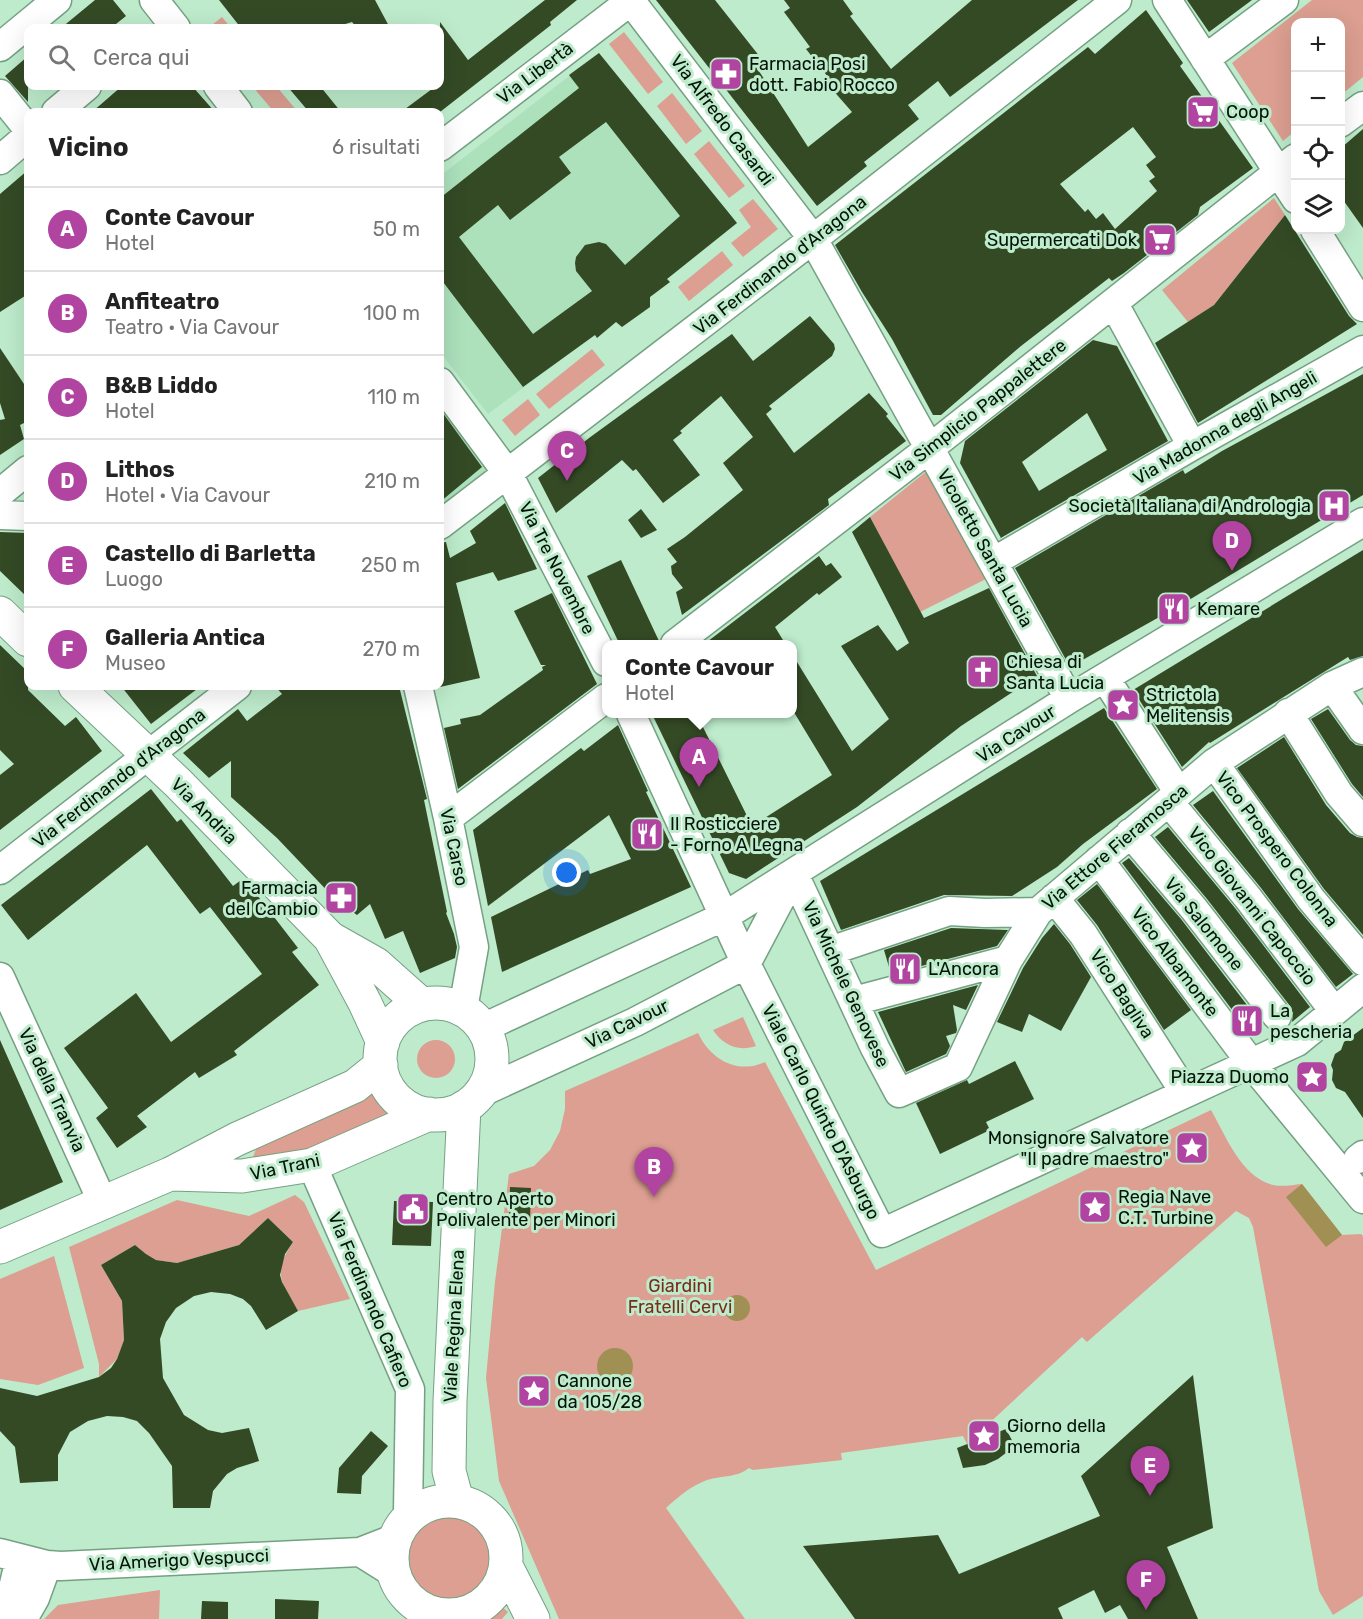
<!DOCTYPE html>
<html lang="it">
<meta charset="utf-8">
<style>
:root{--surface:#fff;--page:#f2f2f2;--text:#222;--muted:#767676;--line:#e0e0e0;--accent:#b143a1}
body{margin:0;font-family:Rubik,sans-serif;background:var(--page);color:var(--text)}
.controls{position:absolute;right:18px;top:18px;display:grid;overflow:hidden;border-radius:12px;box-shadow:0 6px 24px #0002}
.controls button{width:54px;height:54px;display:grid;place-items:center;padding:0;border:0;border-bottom:2px solid var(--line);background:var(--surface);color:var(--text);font:30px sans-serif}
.you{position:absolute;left:567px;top:873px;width:21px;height:21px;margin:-15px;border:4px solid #fff;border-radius:50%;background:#1a73e8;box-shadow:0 0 0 9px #1a73e833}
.badge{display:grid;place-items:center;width:39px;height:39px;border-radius:50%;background:var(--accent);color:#fff;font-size:20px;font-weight:700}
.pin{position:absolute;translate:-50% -50px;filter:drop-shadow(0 2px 3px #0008)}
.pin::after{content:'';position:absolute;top:32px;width:21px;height:18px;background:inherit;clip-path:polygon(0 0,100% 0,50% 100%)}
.popup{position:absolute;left:602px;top:640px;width:195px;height:78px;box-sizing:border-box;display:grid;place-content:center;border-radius:12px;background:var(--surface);filter:drop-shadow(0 2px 4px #0005);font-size:20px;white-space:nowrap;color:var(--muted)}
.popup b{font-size:22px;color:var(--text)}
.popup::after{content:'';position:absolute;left:50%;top:100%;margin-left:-12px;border:12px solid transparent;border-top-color:var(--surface)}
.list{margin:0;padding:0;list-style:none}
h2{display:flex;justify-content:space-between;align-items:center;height:78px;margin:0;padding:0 24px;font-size:26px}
h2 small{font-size:20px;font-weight:400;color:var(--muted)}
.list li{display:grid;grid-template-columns:39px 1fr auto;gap:18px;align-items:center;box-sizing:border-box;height:84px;padding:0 24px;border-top:2px solid var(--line)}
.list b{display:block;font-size:22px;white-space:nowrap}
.list p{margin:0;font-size:20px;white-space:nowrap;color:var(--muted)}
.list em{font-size:20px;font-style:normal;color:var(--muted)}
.icon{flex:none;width:33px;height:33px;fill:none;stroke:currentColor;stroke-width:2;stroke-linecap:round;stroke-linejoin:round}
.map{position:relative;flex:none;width:1363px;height:1619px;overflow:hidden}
.search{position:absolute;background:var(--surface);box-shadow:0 6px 24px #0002;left:24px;top:24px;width:420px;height:66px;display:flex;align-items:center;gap:15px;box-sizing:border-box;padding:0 21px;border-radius:12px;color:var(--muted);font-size:22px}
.panel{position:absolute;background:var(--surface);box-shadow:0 6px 24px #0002;left:24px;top:108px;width:420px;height:582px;border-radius:12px}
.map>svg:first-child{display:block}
</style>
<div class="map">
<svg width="1363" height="1619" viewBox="0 0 1363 1619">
<rect width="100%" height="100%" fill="#bdebcb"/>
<path fill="#ace1bc" d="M599 53 737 223 667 279 670 282 650 297V307L622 327 616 322 597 338 594 335 488 414 440 352V176Z
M440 406 489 470 440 512Z"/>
<path fill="#dc9f91" d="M1312 0H1363V77L1341 95 1340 22H1296L1295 131 1283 141 1232 63Z
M222 17 231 28H208Z
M624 32 663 82 648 94 609 44Z
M252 86H276L298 112H274Z
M672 93 702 131 686 144 657 106Z
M709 141 745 186 729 198 694 154Z
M1274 198 1285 215 1214 305 1188 322 1162 290Z
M753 199 778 229 743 257 731 243 751 227 739 210Z
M722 251 733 265 689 301 678 287Z
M592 349 605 365 549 409 536 394Z
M528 399 540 415 515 436 502 420Z
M928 470 988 578 920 612 870 517Z
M743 1017 756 1046C738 1052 723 1045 713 1030Z
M698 1033C710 1059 737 1075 765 1062L876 1270 1211 1110C1226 1136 1241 1177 1273 1185 1282 1187 1293 1185 1302 1184L1342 1235 1361 1234 1363 1236V1596L1333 1615 1319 1591 1253 1227 1249 1218 1236 1211 1087 1342 1082 1337 985 1427 988 1435 967 1444 963 1436 841 1453 842 1460 753 1470 749 1468C736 1478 723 1475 707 1480 691 1486 679 1496 666 1508L745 1619H559L499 1481 486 1378 495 1282 509 1174 534 1166 550 1150 560 1131 565 1109V1091Z
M417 1059a19 19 0 1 1 38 0a19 19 0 1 1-38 0Z
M372 1093 389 1117C352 1133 294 1165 253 1157L256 1149Z
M295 1195 304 1202 350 1299 298 1311C281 1282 272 1274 293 1242L268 1218 239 1245 177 1263 156 1260 146 1254 135 1245 101 1265 122 1301 124 1340 117 1359 99 1377V1364L69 1247 177 1200 249 1216Z
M54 1256 84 1368 38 1385 0 1379V1279Z
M408 1558a41 41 0 1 1 82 0a41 41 0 1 1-82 0Z
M160 1590 159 1619H44L58 1605Z
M501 1606 508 1612 502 1619H476Z"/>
<path fill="#a19054" d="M1302 1184 1342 1235 1326 1247 1286 1197Z
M724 1308a13 13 0 1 1 26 0a13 13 0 1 1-26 0Z
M597 1366a18 18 0 1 1 36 0a18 18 0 1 1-36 0Z"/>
<path fill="#344a25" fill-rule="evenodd" d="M95 0H113L126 16 111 28H61Z
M219 0H375L390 28H357L352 22 332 28H241Z
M545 0H577L550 22 551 25 440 112H401L436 86H440V22L468 60Z
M656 0H715L764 62 757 68 808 147 852 112 824 80 828 77 806 49 810 47 784 12 790 8 784 0H843L853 14 850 16 891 69 972 0H1078L950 97 938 81 908 105 919 119 864 162 867 166 817 206Z
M1187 0H1252L1209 32Z
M1146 10 1183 63 1180 66 1253 168 1200 207 1198 215 1124 273 1112 281 1109 278 1021 346 941 415H933L892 339 862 292 835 245 1088 47 1095 54ZM1133 127 1156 157 1146 165 1155 177 1149 181 1157 191 1115 229 1103 213 1096 219 1088 209 1085 212 1060 184Z
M599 53 737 223 667 279 670 282 650 297V307L622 327 616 322 597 338 595 335 523 387 440 278V198L579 88 569 75ZM606 122 680 216 625 265 606 244 599 242 585 245 576 257 575 263 576 271 592 291 533 334 459 237 498 205 510 220 571 173 559 157Z
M28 56V102L5 76Z
M122 86H192L215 112H92Z
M287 86H320L341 112H309Z
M1363 129V228L1341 197V148Z
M28 170V294L0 312V194Z
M1285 215 1349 316 1357 324 1198 423 1155 343 1214 305Z
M810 316 834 344 835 349 832 356 769 406 772 409 766 414 794 453 869 393 888 414 886 416 906 441 828 499 829 505 682 615 676 592 683 588 672 574 671 566 677 562 667 549 685 537 743 490 723 463 753 437 721 396 680 431 682 433 673 440 700 475 663 503 636 469 633 471 622 460 556 513 538 478 589 438 732 334 753 361Z
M1093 340 1117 346 1168 441 999 539 1001 538 960 463 965 441ZM1087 413 1107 450 1039 491 1022 462Z
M0 348 28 390V421L20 425 24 439 0 455V420L5 419 0 403Z
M1363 374V495L1179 606 1070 667 1015 568 1183 470 1185 474 1222 451Z
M440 409 482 467 440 502Z
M505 503 537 569 498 581 493 572 456 583 480 678 440 687V543L446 542 450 558 476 543 470 531Z
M641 509 657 530 641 538 628 520Z
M870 517 924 618 989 588 1037 676 961 726 857 807 746 879 729 873 652 714H694L698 722 700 721 752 826 832 775 792 709V654L852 751 889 719 841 646 878 625 897 651 909 643 852 532Z
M0 532 28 533V598L0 571Z
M1363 550V656L1350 660 1348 657 1210 743 1209 742 1182 767 1133 690Z
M819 556 826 566 831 563 842 577 819 595 817 593 775 627 786 645H703Z
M621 560 659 641V645H620L587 576Z
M552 593 597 684 458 789 444 728 461 724 460 719 480 715 543 670 542 667 546 665H541L514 611Z
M0 645 28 672V690L65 726 76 717 102 751 0 830V775L14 764 0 750Z
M121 686H201L151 724Z
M275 686H399L427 799 424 800 447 912 446 913 454 934 457 947 455 958 420 973 403 931 385 939 370 904 357 915 336 900 277 838 231 797V761L209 778 183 753 238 709 247 721 282 694Z
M1104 708 1157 789 1083 844 1057 867 1012 896 944 895 841 930 820 881Z
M1328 709 1350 740 1356 745 1363 746V797L1352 784 1311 719Z
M618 725 648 791 646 792 691 887 502 972 491 917 588 870 590 874 631 859 609 815 488 906 473 830 581 748 584 751Z
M1284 737 1326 805 1350 833 1357 837 1363 838V935L1324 889 1237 768Z
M151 789 177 822 181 819 233 886 244 878 298 948 292 952 319 985 234 1051 237 1055 199 1078 195 1072 137 1116 147 1127 117 1148 96 1118 108 1108 64 1048 136 993 171 1042 262 974 210 907 200 914 147 845 28 940 1 905Z
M1213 791 1298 909 1353 974 1336 987 1261 888 1193 805Z
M1168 827 1235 908 1310 1007 1292 1022 1293 1013 1290 1006 1207 899 1155 837Z
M1129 858 1181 919 1257 1018 1245 1027 1122 863Z
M1097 884 1191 1010 1164 1030 1097 925 1077 900Z
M1054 924 1070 944 1091 977 1061 1031 1029 1014 1022 1032 997 1022 1023 968 1042 938Z
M951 928 1008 930 997 946 891 974 884 950Z
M978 985 966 1010 953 1005 957 1030 956 1033 946 1036 950 1046 946 1054 906 1072 878 1012Z
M1363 1028V1118L1345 1092 1336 1088 1332 1080 1333 1070 1331 1065 1335 1054 1341 1050 1344 1042Z
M0 1040 63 1182 0 1210Z
M1015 1061 1034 1099 986 1122 990 1130 940 1154 916 1103 967 1080 969 1084Z
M510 1187 531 1188 530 1221 509 1220Z
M394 1201 433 1202 431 1246 392 1245Z
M268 1218 293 1242 285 1254 280 1275 282 1282 298 1311 266 1330 251 1306 243 1299 230 1294 211 1292 194 1296 176 1308 166 1322 160 1339 163 1378 184 1415 208 1430 222 1433 249 1428 259 1461 237 1468 227 1474 213 1491 210 1508H173L172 1466 149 1433 137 1421 123 1417 107 1416 88 1421 70 1432 58 1455V1481L20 1483 15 1447 0 1431V1388L37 1396 99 1377 111 1368 117 1359 124 1340 122 1301 101 1265 135 1245 146 1254 156 1260 177 1263 239 1245Z
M1193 1375 1213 1528 1167 1547 1198 1619H1128L1120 1605 1105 1613 1094 1590 1058 1608 1063 1619H855L803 1546 938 1535 959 1574 1100 1516 1081 1476Z
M1006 1429 1015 1446 998 1459 985 1465 963 1468 957 1448Z
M371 1431 388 1446 362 1476 361 1494 337 1493 339 1468Z
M275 1599 319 1601 318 1619H275Z
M202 1601 228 1602V1619H201Z"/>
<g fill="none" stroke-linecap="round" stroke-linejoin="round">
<g stroke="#75a183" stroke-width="31">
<path id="minor" d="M154 0 176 28
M630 0 813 239 1069 699
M1167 0 1296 199
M0 47 57 0
M1205 59 1284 0
M218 86 238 112
M0 94 28 129
M56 112 87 86
M1340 123 1363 106
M440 147 632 0
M0 160 28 136
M1315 230 1363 307
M1114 304 1192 446
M440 382 508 474 606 662
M0 493 28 470
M0 515 28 516
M440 525 813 239 1117 0
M993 562 1192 446 1363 350
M675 644 930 448 1296 158
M1105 678 1179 793
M418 686 448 818 474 947 463 1009
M1332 686 1363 730
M1288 713 1339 794 1363 822
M631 714 746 964 882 1233 1297 1042 1363 988
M1214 763 1311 899 1363 961
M1169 802 1248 898 1334 1011
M448 818 606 698
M1130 833 1194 909 1277 1016
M1099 860 1251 1063 1363 1199
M0 870 237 686
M794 874 875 1048 899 1093 958 1067 1008 960 1038 912 1214 763 1332 686 1363 672
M1054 898 1083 934 1185 1093
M830 951 949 911 985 913 1038 912
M0 977 103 1203
M854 1001 1008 960
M483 1028 725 916 1069 699 1363 522
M480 1093 635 1022 746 964 793 875
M1358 1159 1363 1155
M312 1165 410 1389 408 1511
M360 1552 395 1574
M0 1553 47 1565 61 1566 360 1552 396 1538
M0 1610 13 1588 20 1559
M23 1619 35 1598 47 1565
M449 1619 450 1615"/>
</g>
<g stroke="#75a183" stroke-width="35">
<path id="major" d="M0 613 28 640
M75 686 178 783 330 938 365 1003 383 1042
M330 938 376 964 422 1005
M380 1059a56 56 0 1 1 112 0a56 56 0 1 1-112 0Z
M171 1174 242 1176 312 1165 429 1114
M0 1247 170 1174 237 1139 355 1086 381 1065
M457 1501 449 1471 450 1401 464 1107
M392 1558a57 57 0 1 1 114 0a57 57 0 1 1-114 0Z
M506 1566 533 1619"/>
</g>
<use href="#minor" stroke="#fff" stroke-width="28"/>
<use href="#major" stroke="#fff" stroke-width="33"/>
</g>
<defs>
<g id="pharmacy-square" transform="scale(1.725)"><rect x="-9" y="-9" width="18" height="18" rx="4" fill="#b143a1" stroke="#bdebcb"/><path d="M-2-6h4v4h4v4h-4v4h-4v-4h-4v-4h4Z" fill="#fff"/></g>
<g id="supermarket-square" transform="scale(1.725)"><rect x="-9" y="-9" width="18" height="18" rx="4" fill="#b143a1" stroke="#bdebcb"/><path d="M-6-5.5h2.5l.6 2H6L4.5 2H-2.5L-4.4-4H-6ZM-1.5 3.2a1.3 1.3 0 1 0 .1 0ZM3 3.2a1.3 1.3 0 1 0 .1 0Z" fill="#fff"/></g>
<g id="hospital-square" transform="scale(1.725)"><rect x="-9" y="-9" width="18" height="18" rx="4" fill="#b143a1" stroke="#bdebcb"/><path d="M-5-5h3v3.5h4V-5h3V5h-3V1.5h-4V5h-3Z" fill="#fff"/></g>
<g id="restaurant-square" transform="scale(1.725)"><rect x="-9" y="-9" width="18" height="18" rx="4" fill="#b143a1" stroke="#bdebcb"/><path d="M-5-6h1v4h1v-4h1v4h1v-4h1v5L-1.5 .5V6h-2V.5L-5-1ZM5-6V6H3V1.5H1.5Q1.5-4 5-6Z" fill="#fff"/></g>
<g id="church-square" transform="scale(1.725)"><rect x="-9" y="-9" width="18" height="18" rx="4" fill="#b143a1" stroke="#bdebcb"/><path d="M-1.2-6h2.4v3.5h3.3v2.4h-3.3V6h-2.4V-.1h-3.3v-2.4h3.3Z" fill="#fff"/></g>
<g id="sight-square" transform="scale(1.725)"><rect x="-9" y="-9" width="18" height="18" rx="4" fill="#b143a1" stroke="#bdebcb"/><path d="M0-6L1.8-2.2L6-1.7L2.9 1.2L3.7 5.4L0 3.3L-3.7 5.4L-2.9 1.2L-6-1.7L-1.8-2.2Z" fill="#fff"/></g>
<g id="civic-square" transform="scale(1.725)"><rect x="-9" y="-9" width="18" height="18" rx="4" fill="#b143a1" stroke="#bdebcb"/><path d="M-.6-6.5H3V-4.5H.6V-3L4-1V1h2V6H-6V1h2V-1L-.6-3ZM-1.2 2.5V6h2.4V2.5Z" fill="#fff"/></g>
</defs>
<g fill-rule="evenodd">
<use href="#pharmacy-square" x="726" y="74"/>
<use href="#supermarket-square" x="1203" y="112"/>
<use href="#supermarket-square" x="1160" y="240"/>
<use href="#hospital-square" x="1334" y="506"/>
<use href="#restaurant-square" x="1174" y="609"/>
<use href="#church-square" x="983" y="672"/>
<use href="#sight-square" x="1123" y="705"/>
<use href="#restaurant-square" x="647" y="834"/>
<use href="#pharmacy-square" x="341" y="898"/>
<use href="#restaurant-square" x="905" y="969"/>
<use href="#restaurant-square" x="1247" y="1021"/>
<use href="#sight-square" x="1312" y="1077"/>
<use href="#sight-square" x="1192" y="1148"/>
<use href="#sight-square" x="1095" y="1207"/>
<use href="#civic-square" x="413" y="1209"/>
<use href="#sight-square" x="534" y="1391"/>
<use href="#sight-square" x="984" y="1436"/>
</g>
<g text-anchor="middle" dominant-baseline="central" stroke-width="6" stroke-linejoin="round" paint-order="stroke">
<g font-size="18" fill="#041409" stroke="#bdebcb" text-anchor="start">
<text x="749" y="64">Farmacia Posi<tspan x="749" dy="21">dott. Fabio Rocco</tspan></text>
<text x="1226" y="112">Coop</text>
<text x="1137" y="240" text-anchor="end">Supermercati Dok</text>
<text x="1311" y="506" text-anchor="end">Società Italiana di Andrologia</text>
<text x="1197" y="609">Kemare</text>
<text x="1006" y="662">Chiesa di<tspan x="1006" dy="21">Santa Lucia</tspan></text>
<text x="1146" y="695">Strictola<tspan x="1146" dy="21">Melitensis</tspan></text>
<text x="670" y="824">Il Rosticciere<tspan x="670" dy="21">- Forno A Legna</tspan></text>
<text x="318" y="888" text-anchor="end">Farmacia<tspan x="318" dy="21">del Cambio</tspan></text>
<text x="928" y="969">L'Ancora</text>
<text x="1270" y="1011">La<tspan x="1270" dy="21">pescheria</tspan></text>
<text x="1289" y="1077" text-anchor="end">Piazza Duomo</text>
<text x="1169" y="1138" text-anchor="end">Monsignore Salvatore<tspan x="1169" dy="21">"Il padre maestro"</tspan></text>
<text x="1118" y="1197">Regia Nave<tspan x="1118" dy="21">C.T. Turbine</tspan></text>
<text x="436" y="1199">Centro Aperto<tspan x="436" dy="21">Polivalente per Minori</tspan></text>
<text x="557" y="1381">Cannone<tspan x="557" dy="21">da 105/28</tspan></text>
<text x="1007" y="1426">Giorno della<tspan x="1007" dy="21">memoria</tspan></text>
</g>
<g font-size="18" fill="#041409" stroke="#bdebcb">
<text transform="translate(535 73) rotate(-37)">Via Libertà</text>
<text transform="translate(722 120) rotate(53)">Via Alfredo Casardi</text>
<text transform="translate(780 265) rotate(-38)">Via Ferdinando d'Aragona</text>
<text transform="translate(978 410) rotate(-38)">Via Simplicio Pappalettere</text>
<text transform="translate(1225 428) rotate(-30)">Via Madonna degli Angeli</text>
<text transform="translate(985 548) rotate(61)">Vicoletto Santa Lucia</text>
<text transform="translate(557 568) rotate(63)">Via Tre Novembre</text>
<text transform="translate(1016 734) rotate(-33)">Via Cavour</text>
<text transform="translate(119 778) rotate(-38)">Via Ferdinando d'Aragona</text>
<text transform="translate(204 811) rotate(45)">Via Andria</text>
<text transform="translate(454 847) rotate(78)">Via Carso</text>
<text transform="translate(1115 847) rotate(-40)">Via Ettore Fieramosca</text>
<text transform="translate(1277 849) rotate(53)">Vico Prospero Colonna</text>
<text transform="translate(1252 906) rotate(52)">Vico Giovanni Capoccio</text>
<text transform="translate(1204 924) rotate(51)">Via Salomone</text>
<text transform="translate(1175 962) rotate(53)">Vico Albamonte</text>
<text transform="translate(846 984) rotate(65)">Via Michele Genovese</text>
<text transform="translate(1122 994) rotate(57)">Vico Bagliva</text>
<text transform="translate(627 1024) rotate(-26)">Via Cavour</text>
<text transform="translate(52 1090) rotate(65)">Via della Tranvia</text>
<text transform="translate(821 1112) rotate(63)">Viale Carlo Quinto D'Asburgo</text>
<text transform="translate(285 1167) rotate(-12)">Via Trani</text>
<text transform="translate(370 1300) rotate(67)">Via Ferdinando Cafiero</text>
<text transform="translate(454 1326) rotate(-87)">Viale Regina Elena</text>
<text transform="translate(179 1560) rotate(-3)">Via Amerigo Vespucci</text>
</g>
<g font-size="18" fill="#7a2c1b" stroke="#bdebcb">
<text x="680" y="1286">Giardini<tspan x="680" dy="21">Fratelli Cervi</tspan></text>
</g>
</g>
</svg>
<div class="controls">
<button>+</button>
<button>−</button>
<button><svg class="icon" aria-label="locate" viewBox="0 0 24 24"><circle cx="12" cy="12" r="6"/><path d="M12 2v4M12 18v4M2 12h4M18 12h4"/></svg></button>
<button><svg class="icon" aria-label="layers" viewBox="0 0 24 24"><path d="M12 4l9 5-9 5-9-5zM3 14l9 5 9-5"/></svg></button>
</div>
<div class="you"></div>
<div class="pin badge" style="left:699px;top:787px">A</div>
<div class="popup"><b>Conte Cavour</b>Hotel</div>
<div class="pin badge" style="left:654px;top:1197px">B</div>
<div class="pin badge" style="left:567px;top:481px">C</div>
<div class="pin badge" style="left:1232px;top:571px">D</div>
<div class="pin badge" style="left:1150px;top:1496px">E</div>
<div class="pin badge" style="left:1146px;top:1610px">F</div>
<div class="search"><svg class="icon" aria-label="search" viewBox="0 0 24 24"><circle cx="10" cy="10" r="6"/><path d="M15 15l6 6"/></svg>Cerca qui</div>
<section class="panel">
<h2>Vicino<small>6 risultati</small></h2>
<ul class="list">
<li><span class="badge">A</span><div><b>Conte Cavour</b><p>Hotel</p></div><em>50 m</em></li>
<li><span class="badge">B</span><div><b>Anfiteatro</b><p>Teatro · Via Cavour</p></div><em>100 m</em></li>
<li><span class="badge">C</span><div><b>B&amp;B Liddo</b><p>Hotel</p></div><em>110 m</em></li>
<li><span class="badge">D</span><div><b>Lithos</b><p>Hotel · Via Cavour</p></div><em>210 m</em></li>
<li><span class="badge">E</span><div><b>Castello di Barletta</b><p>Luogo</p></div><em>250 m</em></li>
<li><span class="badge">F</span><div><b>Galleria Antica</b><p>Museo</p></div><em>270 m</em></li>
</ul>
</section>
</div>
